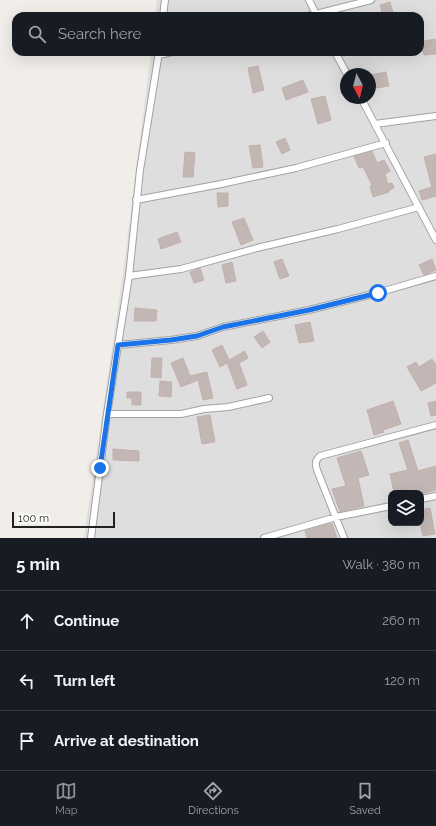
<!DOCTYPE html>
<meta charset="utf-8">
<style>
:root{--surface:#171b24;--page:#20242c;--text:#f1f3f6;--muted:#9ea1a6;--line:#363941;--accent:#8c9099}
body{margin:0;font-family:Raleway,sans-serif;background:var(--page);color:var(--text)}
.controls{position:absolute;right:12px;bottom:12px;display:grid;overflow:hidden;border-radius:8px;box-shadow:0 4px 16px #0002}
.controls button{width:36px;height:36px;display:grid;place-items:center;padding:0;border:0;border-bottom:1px solid var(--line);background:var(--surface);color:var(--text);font:20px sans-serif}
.compass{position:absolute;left:340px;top:68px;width:36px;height:36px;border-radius:50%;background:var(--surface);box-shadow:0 4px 16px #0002;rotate:173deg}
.scale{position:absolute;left:12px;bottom:10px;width:103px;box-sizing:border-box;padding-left:4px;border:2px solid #212121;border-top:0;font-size:11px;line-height:14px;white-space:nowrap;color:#212121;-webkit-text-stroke:3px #fff;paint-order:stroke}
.stop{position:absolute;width:12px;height:12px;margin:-9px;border:3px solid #1a73e8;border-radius:50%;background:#fff}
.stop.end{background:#1a73e8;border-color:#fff;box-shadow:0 1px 4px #0008}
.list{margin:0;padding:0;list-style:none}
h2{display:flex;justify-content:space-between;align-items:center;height:52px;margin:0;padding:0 16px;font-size:17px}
h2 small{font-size:13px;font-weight:400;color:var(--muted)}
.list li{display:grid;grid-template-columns:26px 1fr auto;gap:12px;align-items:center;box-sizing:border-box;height:60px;padding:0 16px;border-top:1px solid var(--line)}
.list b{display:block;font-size:15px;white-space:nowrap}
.list em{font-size:13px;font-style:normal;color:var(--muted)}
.icon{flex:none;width:22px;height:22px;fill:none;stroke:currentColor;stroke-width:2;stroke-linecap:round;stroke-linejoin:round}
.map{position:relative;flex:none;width:436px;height:538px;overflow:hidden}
.search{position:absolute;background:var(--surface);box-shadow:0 4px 16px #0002;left:12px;right:12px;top:12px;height:44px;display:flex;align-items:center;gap:10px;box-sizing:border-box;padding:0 14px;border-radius:12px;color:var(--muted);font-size:15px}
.sheet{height:232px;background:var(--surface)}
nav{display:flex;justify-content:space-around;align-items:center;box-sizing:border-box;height:56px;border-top:1px solid var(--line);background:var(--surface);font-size:11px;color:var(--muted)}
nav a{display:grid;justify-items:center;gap:2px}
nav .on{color:var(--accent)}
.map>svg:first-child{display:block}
</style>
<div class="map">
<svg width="436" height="538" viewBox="0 0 436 538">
<rect width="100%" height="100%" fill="#f1ede9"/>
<path fill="#dfdedf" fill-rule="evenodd" d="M157 0H436V538H84L123 274 151 52H420V16H155ZM346 74H370V98H346ZM391 493H421V523H391Z"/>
<path fill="#c2b7b5" stroke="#c3b1ab" d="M390 2 394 16H383L380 5Z
M435 39 436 54 424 55 423 51H420V42Z
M258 66 264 90 253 93 248 68Z
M386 72 389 86 370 89V75Z
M303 80 308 92 286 100 282 88Z
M325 96 331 120 318 124 311 99Z
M285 138 290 150 282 154 276 142Z
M260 145 263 167 253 168 249 146Z
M372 151 377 163 384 160 390 171 385 174 388 184 392 183 394 188 389 190V192L373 197 370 186 372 185 363 167 359 168 354 156Z
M185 152 195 153 193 177H183Z
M436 154V196L422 200 419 191 432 187 424 157Z
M217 193H228V206L218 207Z
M244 218 253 240 241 245 232 222Z
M177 232 181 242 161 249 158 239Z
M282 259 289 276 280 279 274 262Z
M432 259 436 270 424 275 419 265Z
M232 262 236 281 226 283 222 265Z
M200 268 204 280 194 283 190 272Z
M135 308 157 310 156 321H134Z
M310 322 314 341 299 343 295 325Z
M263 331 270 342 262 348 254 337Z
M222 345 229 360 245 351 248 358 239 363 247 385 237 389 227 363 220 367 212 350Z
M152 358H162L161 378 151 377Z
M183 358 190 376 207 372 213 398 203 400 198 380 181 387 171 363Z
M432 359 436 365V383L421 391 407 367 416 362 419 367Z
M160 381 172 382 171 397 159 396Z
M127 392H141V405H132V398H127Z
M393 401 401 424 383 430 384 432 374 435 367 410Z
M436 401V415L431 416 428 403Z
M210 415 215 442 202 444 197 417Z
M408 440 418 471 436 466V490L421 494 411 493 410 489 394 492 390 474 408 470 399 443Z
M113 449 139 451V461L113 460Z
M361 451 369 475 358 478 364 506 340 512 332 489 346 486 337 458Z
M430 508 435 534 423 536 420 523 421 510Z
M332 523 337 538H307L305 531Z"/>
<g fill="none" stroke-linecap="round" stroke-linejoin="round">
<g stroke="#a2a2a2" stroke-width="8">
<path id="minor" d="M309 0 316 14 371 0
M163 16 165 0
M308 16 316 14 317 16
M335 52 347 74
M159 55 172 52
M361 98 436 240
M375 124 436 116
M136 200 221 184 296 168 386 143
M129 276 181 269 257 248 338 229 419 207
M118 345 171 340 197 336 223 327 309 310 377 293 436 276
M107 414H181L204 409 228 407 269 398
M421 499 436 496
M91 538 107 414 129 276 140 170 159 52
M264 538 336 517 391 506
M344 538 317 470C315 463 315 461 320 456L436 425"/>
</g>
<use href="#minor" stroke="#fff" stroke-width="6"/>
</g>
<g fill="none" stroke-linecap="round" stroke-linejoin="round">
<path stroke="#1a73e8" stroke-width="5" d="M100 468 118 345 171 340 197 336 223 327 309 310 378 293"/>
</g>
</svg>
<div class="controls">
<button><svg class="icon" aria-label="layers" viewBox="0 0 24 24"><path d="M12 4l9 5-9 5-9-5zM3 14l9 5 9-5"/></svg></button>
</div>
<svg class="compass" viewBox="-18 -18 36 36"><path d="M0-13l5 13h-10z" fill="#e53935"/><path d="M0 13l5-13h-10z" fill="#9ea1a6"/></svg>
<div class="scale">100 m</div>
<div class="stop" style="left:378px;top:293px"></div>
<div class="stop end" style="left:100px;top:468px"></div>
<div class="search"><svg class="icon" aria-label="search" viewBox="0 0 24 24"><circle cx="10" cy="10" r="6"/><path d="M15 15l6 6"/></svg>Search here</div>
</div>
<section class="sheet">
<h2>5 min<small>Walk · 380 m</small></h2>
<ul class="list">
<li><svg class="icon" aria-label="ahead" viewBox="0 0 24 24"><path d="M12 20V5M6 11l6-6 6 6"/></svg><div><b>Continue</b></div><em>260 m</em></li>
<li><svg class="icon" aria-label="left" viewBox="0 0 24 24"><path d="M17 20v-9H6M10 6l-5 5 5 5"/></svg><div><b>Turn left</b></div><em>120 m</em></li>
<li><svg class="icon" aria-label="arrive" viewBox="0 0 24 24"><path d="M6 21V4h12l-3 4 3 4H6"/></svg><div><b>Arrive at destination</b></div></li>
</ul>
</section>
<nav>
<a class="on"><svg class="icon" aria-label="map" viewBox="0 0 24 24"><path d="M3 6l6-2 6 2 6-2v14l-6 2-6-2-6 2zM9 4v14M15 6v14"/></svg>Map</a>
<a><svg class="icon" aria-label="directions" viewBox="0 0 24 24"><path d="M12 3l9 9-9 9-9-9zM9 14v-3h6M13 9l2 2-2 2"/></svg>Directions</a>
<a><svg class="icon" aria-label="saved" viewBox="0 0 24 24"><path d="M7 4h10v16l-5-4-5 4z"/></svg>Saved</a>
</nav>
